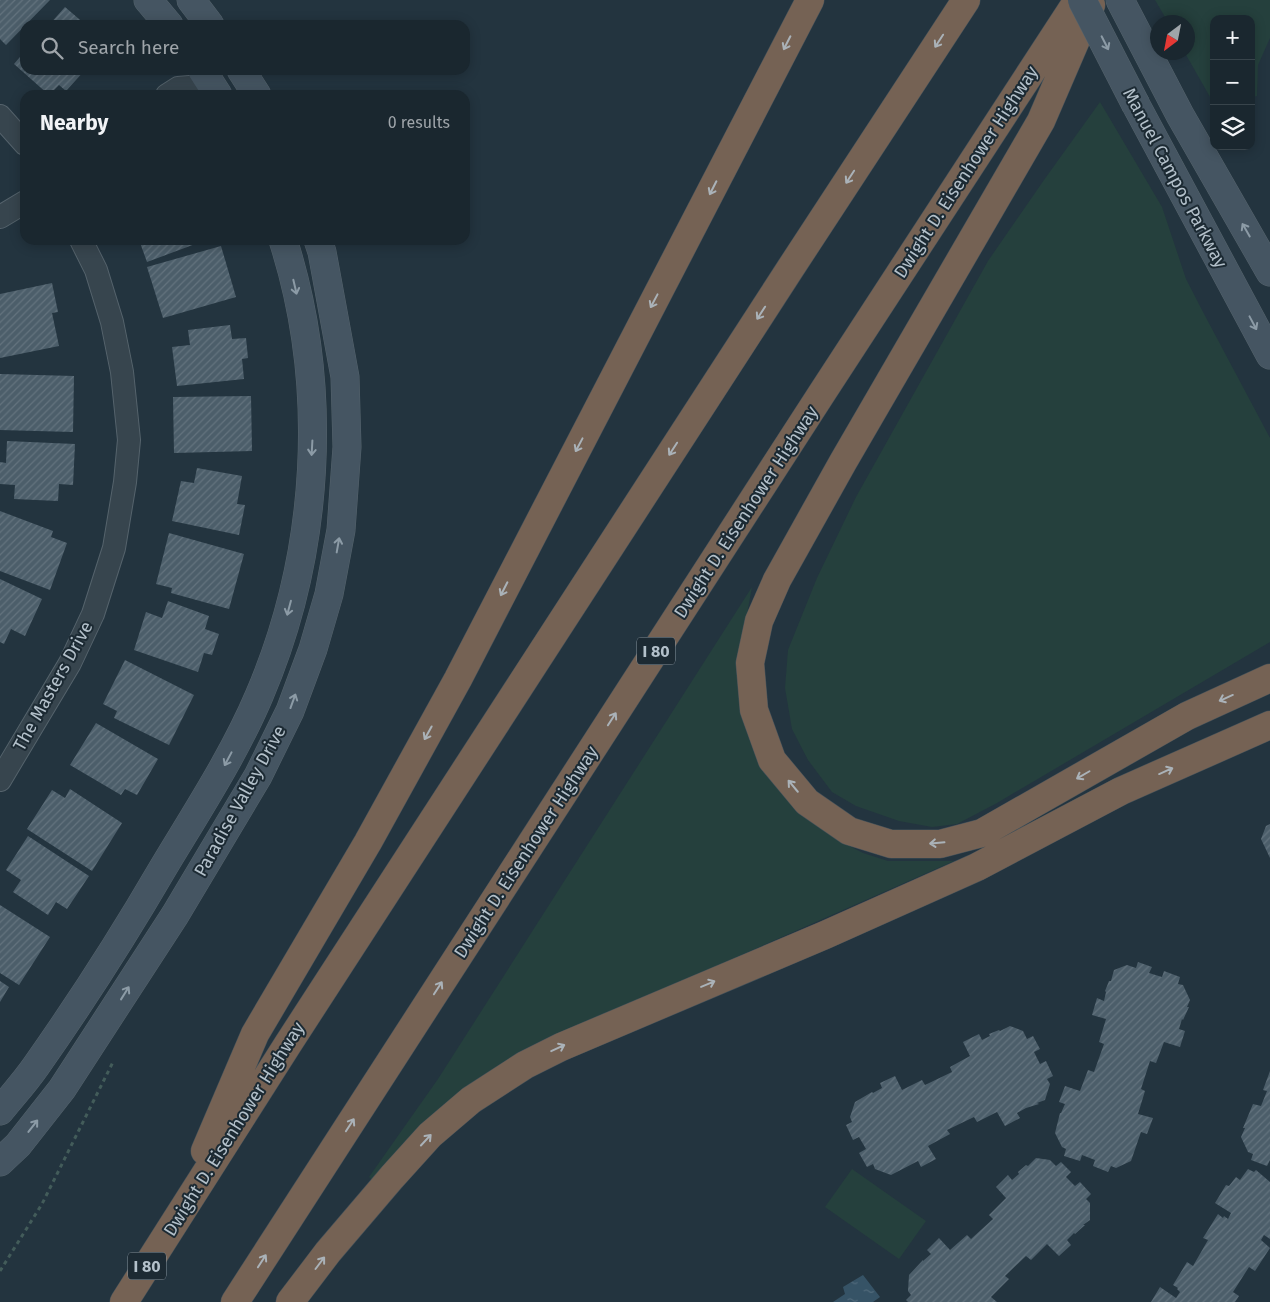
<!DOCTYPE html>
<meta charset="utf-8">
<style>
:root{--surface:#1a272f;--page:#27333b;--text:#f1f3f6;--muted:#9fa5aa;--line:#38444b}
body{margin:0;font-family:"Fira Sans",sans-serif;background:var(--page);color:var(--text)}
.controls{position:absolute;right:15px;top:15px;display:grid;overflow:hidden;border-radius:10px;box-shadow:0 2px 12px #0003}
.controls button{width:45px;height:45px;display:grid;place-items:center;padding:0;border:0;border-bottom:1px solid var(--line);background:var(--surface);color:var(--text);font:25px sans-serif}
.compass{position:absolute;left:1150px;top:15px;width:45px;height:45px;border-radius:50%;background:var(--surface);box-shadow:0 2px 12px #0003;rotate:212deg}
.list{margin:0;padding:0;list-style:none}
h2{display:flex;justify-content:space-between;align-items:center;height:65px;margin:0;padding:0 20px;font-size:21px}
h2 small{font-size:16px;font-weight:400;color:var(--muted)}
.icon{flex:none;width:28px;height:28px;fill:none;stroke:currentColor;stroke-width:2;stroke-linecap:round;stroke-linejoin:round}
.map{position:relative;flex:none;width:1270px;height:1302px;overflow:hidden}
.search{position:absolute;background:var(--surface);box-shadow:0 2px 12px #0003;left:20px;top:20px;width:450px;height:55px;display:flex;align-items:center;gap:12px;box-sizing:border-box;padding:0 18px;border-radius:15px;color:var(--muted);font-size:19px}
.panel{position:absolute;background:var(--surface);box-shadow:0 2px 12px #0003;left:20px;top:90px;width:450px;height:155px;border-radius:15px}
.map>svg:first-child{display:block}
</style>
<div class="map">
<svg width="1270" height="1302" viewBox="0 0 1270 1302">
<defs>
<pattern id="water-ripples" width="26" height="14" patternUnits="userSpaceOnUse" patternTransform="scale(1.25)"><rect width="26" height="14" fill="#365366"/><path d="M2 4q2-2 4 0t4 0M15 11q2-2 4 0t4 0" fill="none" stroke="#516a7b"/></pattern>
<pattern id="building-hatch" width="6" height="6" patternUnits="userSpaceOnUse" patternTransform="scale(1.25)"><rect width="6" height="6" fill="#4c5e6a"/><path d="M-1 1l2-2M0 6l6-6M5 7l2-2" fill="none" stroke="#63737e"/></pattern>
</defs>
<rect width="100%" height="100%" fill="#23343f"/>
<path fill="#25403d" d="M1155 0H1270V38L1258 65 1257 96 1251 97V19H1214V104L1185 53 1188 52V22H1168Z
M1100 102 1162 207 1186 279 1203 312 1270 438V642L997 803 957 824 932 827 899 821 856 806 832 792 808 760 792 729 785 688 788 650 817 578 856 497 988 261 1044 180Z
M752 587 742 641 740 680 741 715 750 741 765 774 798 811 836 839 863 853 888 861H954L542 1043 376 1183 369 1177 438 1079Z
M852 1169 926 1221 899 1259 825 1207Z"/>
<path fill="url(#water-ripples)" d="M863 1275 880 1297 873 1302H833L845 1294 843 1287Z"/>
<path fill="url(#building-hatch)" d="M0 0H50L6 45 0 39Z
M65 7 86 25H49Z
M25 51V70H85L66 91 59 85 49 95 14 64Z
M139 240H206L147 262Z
M221 246 236 297 163 318 147 267Z
M52 283 58 312 52 313 59 346 0 358V294Z
M230 325 232 339 246 338 248 358 242 359 244 379 177 386 172 347 190 345 188 330Z
M0 374 74 376 73 432 0 430Z
M251 396 252 451 174 453 173 397Z
M7 441 75 444 73 485 59 484 58 501 14 499 15 485 0 484V462L6 463Z
M197 468 242 476 237 504 245 505 239 535 172 521 181 481 194 483Z
M0 511 53 531 51 537 67 543 50 590 0 571Z
M169 533 244 554 229 609 171 593 172 588 156 584Z
M0 579 42 599 25 636 11 629 4 644 0 642Z
M168 601 209 616 205 629 219 634 212 655 204 653 198 672 134 650 146 612 162 618Z
M125 660 194 695 169 745 114 718 117 711 103 704Z
M96 723 158 759 137 795 125 789 121 795 70 765Z
M70 789 122 823 92 871 27 829 52 790 65 798Z
M1270 824V858L1261 839 1266 826Z
M28 836 89 876 67 909 56 902 48 915 13 892 21 880 6 870Z
M0 905 50 937 19 985 0 973Z
M1138 962 1152 967 1149 973 1162 977 1164 971 1180 977 1178 984 1183 985 1190 1000 1187 1007H1189L1183 1020 1182 1019 1179 1029 1185 1031 1180 1047 1164 1042 1156 1063 1150 1061 1141 1089 1145 1091 1138 1114 1153 1118 1147 1134 1141 1132 1131 1161 1116 1168 1111 1166 1108 1172 1093 1166 1095 1160 1082 1155 1080 1161 1064 1156 1066 1149 1062 1147 1055 1133 1060 1113H1061L1065 1104 1059 1102 1065 1086 1080 1091 1088 1070 1094 1072 1104 1044 1099 1042 1106 1019 1092 1015 1097 998 1104 1001 1106 992 1105 991 1109 981H1111L1114 970 1127 965 1136 968Z
M0 981 9 987 0 1002Z
M1010 1026 1023 1031 1027 1039 1033 1036 1040 1049 1034 1052 1040 1064 1046 1061 1053 1076 1047 1079 1050 1084 1045 1100 1037 1103 1039 1104 1026 1108 1017 1113 1020 1118 1005 1126 997 1112 977 1122 974 1117 947 1130 950 1134 928 1146 936 1159 921 1167 918 1161 891 1175 875 1169 873 1164 867 1167 859 1153 866 1149 859 1137 853 1140 846 1125 852 1122 850 1117 855 1102 872 1092 873 1093 882 1088 880 1083 895 1076 902 1090 922 1080 925 1085 952 1072 950 1067 970 1056 963 1042 979 1034 982 1040 990 1036 989 1034 999 1030 1000 1031Z
M1270 1071V1160L1267 1166 1251 1160 1253 1154 1248 1152 1241 1137 1245 1128H1243L1253 1104 1261 1106 1267 1091 1263 1090Z
M1036 1158 1050 1160 1056 1166 1061 1162 1071 1172 1066 1177 1075 1186 1080 1182 1091 1194 1086 1199 1090 1203V1220L1083 1225H1085L1075 1234 1074 1233 1067 1240 1071 1245 1059 1256 1047 1244 1031 1260 1026 1256 1005 1276 1009 1279 991 1297 997 1302H908L906 1300 911 1295 908 1291 909 1275 923 1260V1261L931 1254 927 1250 939 1238 950 1250 967 1235 971 1239 993 1219 989 1215 1006 1198 996 1187 1008 1175 1012 1180 1019 1174 1018 1172 1026 1165 1028 1166Z
M1248 1169 1254 1172 1256 1170 1270 1182V1239L1264 1235 1261 1240 1270 1248 1255 1271 1249 1267 1233 1292 1239 1296 1235 1302H1151L1160 1287 1176 1298 1180 1292 1177 1289 1178 1288 1173 1285 1187 1262 1193 1266 1208 1240 1203 1238 1218 1214 1223 1218 1224 1216 1228 1219 1231 1213 1215 1203 1226 1185 1229 1186 1236 1177 1240 1180Z"/>
<g fill="none" stroke-linecap="round" stroke-linejoin="round">
<g stroke="#55636c" stroke-width="24">
<path id="street" d="M167 95 178 88 213 85
M0 116 25 144
M0 217 25 202
M0 780 70 663 93 614 114 548 125 482 129 440 122 372 112 322 96 270 81 240"/>
</g>
<g stroke="#55636c" stroke-width="29">
<path id="secondary" d="M148 0 169 25
M191 0 210 25
M1120 0 1180 115 1270 272
M202 70 218 95
M241 70 257 95
M1136 105 1270 355
M0 1111C12 1096 25 1082 36 1066 81 1002 124 935 163 868 196 813 234 755 259 696 320 554 330 387 283 240
M0 1162 18 1145 62 1089 175 915 258 776 290 711 313 649 329 594 341 530 347 447 345 377 322 252 318 240"/>
</g>
<g stroke="#425059" stroke-width="29">
<path id="highway" d="M1091 5 1041 121 843 462 777 580 759 621 750 663 754 710 772 760 807 802 849 831 891 844H940L982 833 1187 716 1270 678
M205 1151 255 1034 368 842 458 679 810 0
M124 1302 288 1044 790 269 966 0
M235 1302 822 393 1078 0
M290 1302 328 1252 392 1177 430 1135 471 1100 525 1065 561 1047 825 935 977 867 1121 791 1270 725"/>
</g>
<path stroke="#435c5a" stroke-width="3" stroke-dasharray="4 4" stroke-linecap="butt" d="M0 1271 42 1204 113 1062"/>
<use href="#street" stroke="#37454e" stroke-width="22"/>
<use href="#secondary" stroke="#455562" stroke-width="28"/>
<use href="#highway" stroke="#756254" stroke-width="28"/>
<g stroke="#55636c" stroke-width="29" stroke-linecap="butt">
<path id="secondary-bridge" d="M1082 0 1136 105"/>
</g>
<use href="#secondary-bridge" stroke="#455562" stroke-width="28"/>
</g>
<defs><path id="oneway-shaft" d="M-6 0H5M1.5-3L5.5 0L1.5 3" fill="none" stroke-width="1.6" stroke-linecap="round" stroke-linejoin="round" transform="scale(1.25)"/></defs>
<g stroke="#aab2b8">
<use href="#oneway-shaft" transform="translate(939 41) rotate(123)"/>
<use href="#oneway-shaft" transform="translate(787 43) rotate(117)"/>
<use href="#oneway-shaft" transform="translate(850 177) rotate(123)"/>
<use href="#oneway-shaft" transform="translate(713 188) rotate(117)"/>
<use href="#oneway-shaft" transform="translate(654 301) rotate(118)"/>
<use href="#oneway-shaft" transform="translate(761 313) rotate(123)"/>
<use href="#oneway-shaft" transform="translate(579 445) rotate(118)"/>
<use href="#oneway-shaft" transform="translate(673 449) rotate(123)"/>
<use href="#oneway-shaft" transform="translate(504 589) rotate(117)"/>
<use href="#oneway-shaft" transform="translate(1226 698) rotate(156)"/>
<use href="#oneway-shaft" transform="translate(612 719) rotate(-57)"/>
<use href="#oneway-shaft" transform="translate(428 733) rotate(119)"/>
<use href="#oneway-shaft" transform="translate(1166 771) rotate(-24)"/>
<use href="#oneway-shaft" transform="translate(1083 775) rotate(150)"/>
<use href="#oneway-shaft" transform="translate(793 786) rotate(-130)"/>
<use href="#oneway-shaft" transform="translate(937 843) rotate(175)"/>
<use href="#oneway-shaft" transform="translate(708 984) rotate(-23)"/>
<use href="#oneway-shaft" transform="translate(438 988) rotate(-57)"/>
<use href="#oneway-shaft" transform="translate(558 1048) rotate(-25)"/>
<use href="#oneway-shaft" transform="translate(350 1125) rotate(-57)"/>
<use href="#oneway-shaft" transform="translate(426 1140) rotate(-47)"/>
<use href="#oneway-shaft" transform="translate(262 1261) rotate(-57)"/>
<use href="#oneway-shaft" transform="translate(320 1263) rotate(-53)"/>
</g>
<g stroke="#8c9ba6">
<use href="#oneway-shaft" transform="translate(1105 43) rotate(63)"/>
<use href="#oneway-shaft" transform="translate(1246 230) rotate(-120)"/>
<use href="#oneway-shaft" transform="translate(295 287) rotate(77)"/>
<use href="#oneway-shaft" transform="translate(1253 323) rotate(62)"/>
<use href="#oneway-shaft" transform="translate(312 448) rotate(93)"/>
<use href="#oneway-shaft" transform="translate(338 545) rotate(-80)"/>
<use href="#oneway-shaft" transform="translate(289 608) rotate(105)"/>
<use href="#oneway-shaft" transform="translate(293 701) rotate(-70)"/>
<use href="#oneway-shaft" transform="translate(228 759) rotate(118)"/>
<use href="#oneway-shaft" transform="translate(125 993) rotate(-58)"/>
<use href="#oneway-shaft" transform="translate(33 1126) rotate(-52)"/>
</g>
<g text-anchor="middle" dominant-baseline="central" stroke-width="4" stroke-linejoin="round" paint-order="stroke">
<g fill="#1c2a33" stroke="#86939d" stroke-width="1">
<rect x="637" y="637.5" width="38" height="27" rx="4"/>
<rect x="128" y="1252.5" width="38" height="27" rx="4"/>
</g>
<g font-size="16" font-weight="bold" fill="#b3c0ca">
<text x="656" y="651">I 80</text>
<text x="147" y="1266">I 80</text>
</g>
<g font-size="18" fill="#b3c0ca" stroke="#1c2a33">
<text transform="translate(966 172) rotate(-57)">Dwight D. Eisenhower Highway</text>
<text transform="translate(1175 178) rotate(62)">Manuel Campos Parkway</text>
<text transform="translate(746 512) rotate(-57)">Dwight D. Eisenhower Highway</text>
<text transform="translate(53 686) rotate(-61)">The Masters Drive</text>
<text transform="translate(240 801) rotate(-61)">Paradise Valley Drive</text>
<text transform="translate(526 852) rotate(-57)">Dwight D. Eisenhower Highway</text>
<text transform="translate(234 1129) rotate(-58)">Dwight D. Eisenhower Highway</text>
</g>
</g>
</svg>
<div class="controls">
<button>+</button>
<button>−</button>
<button><svg class="icon" aria-label="layers" viewBox="0 0 24 24"><path d="M12 4l9 5-9 5-9-5zM3 14l9 5 9-5"/></svg></button>
</div>
<svg class="compass" viewBox="-18 -18 36 36"><path d="M0-13l5 13h-10z" fill="#e53935"/><path d="M0 13l5-13h-10z" fill="#9fa5aa"/></svg>
<div class="search"><svg class="icon" aria-label="search" viewBox="0 0 24 24"><circle cx="10" cy="10" r="6"/><path d="M15 15l6 6"/></svg>Search here</div>
<section class="panel">
<h2>Nearby<small>0 results</small></h2>
<ul class="list">
</ul>
</section>
</div>
